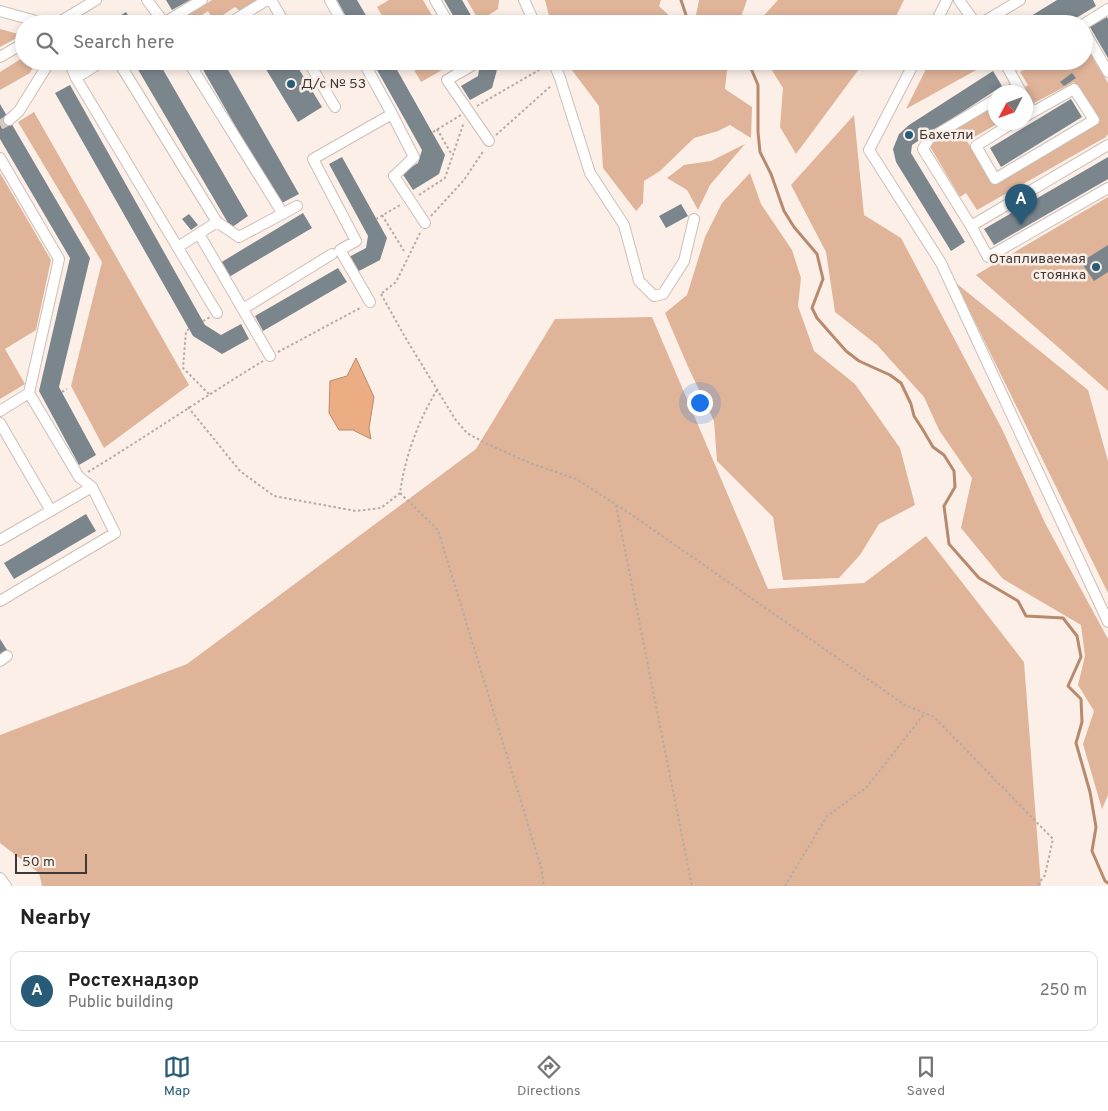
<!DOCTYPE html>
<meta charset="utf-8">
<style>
:root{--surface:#fff;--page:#f2f2f2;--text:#222;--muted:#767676;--line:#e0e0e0;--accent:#285b78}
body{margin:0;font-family:Overpass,sans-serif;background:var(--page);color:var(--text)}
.compass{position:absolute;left:988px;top:85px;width:45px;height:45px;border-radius:50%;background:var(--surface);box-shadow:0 2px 8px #0003;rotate:229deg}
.scale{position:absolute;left:15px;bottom:12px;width:72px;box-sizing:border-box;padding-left:5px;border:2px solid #3e3936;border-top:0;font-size:14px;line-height:18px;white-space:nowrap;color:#3e3936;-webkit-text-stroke:4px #fcefe7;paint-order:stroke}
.you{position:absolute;left:699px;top:402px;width:18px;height:18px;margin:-12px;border:4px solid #fff;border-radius:50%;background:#1a73e8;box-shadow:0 0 0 8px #1a73e833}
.badge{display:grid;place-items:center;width:32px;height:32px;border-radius:50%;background:var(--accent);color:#fff;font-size:16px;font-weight:700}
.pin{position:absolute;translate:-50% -41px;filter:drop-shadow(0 1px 2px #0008)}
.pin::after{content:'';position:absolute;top:26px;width:18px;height:15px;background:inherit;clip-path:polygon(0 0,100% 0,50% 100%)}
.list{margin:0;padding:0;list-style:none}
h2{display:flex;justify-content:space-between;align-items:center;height:65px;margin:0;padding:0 20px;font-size:21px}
h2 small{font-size:16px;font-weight:400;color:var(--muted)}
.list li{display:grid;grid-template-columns:32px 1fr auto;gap:15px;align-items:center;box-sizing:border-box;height:80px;margin:0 10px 10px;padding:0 10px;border:1px solid var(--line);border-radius:10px}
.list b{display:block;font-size:19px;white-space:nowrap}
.list p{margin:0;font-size:16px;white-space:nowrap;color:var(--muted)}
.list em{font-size:16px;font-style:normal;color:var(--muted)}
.icon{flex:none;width:28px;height:28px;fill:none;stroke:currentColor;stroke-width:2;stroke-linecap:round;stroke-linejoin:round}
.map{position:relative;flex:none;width:1108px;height:886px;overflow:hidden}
.search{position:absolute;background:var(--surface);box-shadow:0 2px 8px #0003;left:15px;right:15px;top:15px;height:55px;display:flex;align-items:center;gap:12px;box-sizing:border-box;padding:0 18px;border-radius:28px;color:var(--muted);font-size:19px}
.sheet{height:155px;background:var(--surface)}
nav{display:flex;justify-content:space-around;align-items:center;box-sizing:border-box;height:70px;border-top:1px solid var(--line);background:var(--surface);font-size:14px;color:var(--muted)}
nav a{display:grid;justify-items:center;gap:2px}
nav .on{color:var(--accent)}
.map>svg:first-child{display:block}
</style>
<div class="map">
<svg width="1108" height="886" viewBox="0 0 1108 886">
<rect width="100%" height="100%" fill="#fcefe7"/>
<path fill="#dfb499" d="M212 0H259L241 12 235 7 214 21 208 11 188 24H174Z
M389 0H423L437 24H387L377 7Z
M467 0H499L498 9 479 21Z
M545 0H661L659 6 678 24H551Z
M699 0H747L741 17C718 25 718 24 696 15Z
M778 0H904L892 24H756Z
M0 29 22 35 0 47Z
M1090 53 1108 83V134L1106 137 977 210 966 193 960 197 928 143 995 102 996 122 999 123 967 141 992 183 1089 127 1094 111 1074 82 1030 105 1026 97V92L1021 90 1028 85 1020 72 1039 61H1084V57Z
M24 57V61H36L30 73 0 90V72Z
M409 61H450L449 66 421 82Z
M565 61H728L725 89 752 107 751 138 730 125 718 131 694 138 660 171 644 181 643 203 636 211 603 168 599 106Z
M764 61H865L796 154 780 127 783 88 768 64Z
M930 61H985L987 64 906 109Z
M34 112 189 385 104 448 71 386 102 262 18 122Z
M854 115 864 215 901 238 1002 429 1045 523 1108 639V795L1102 809 1083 744 1094 711 1078 685 1085 656 1081 625 1003 579 961 528 972 478 939 430 924 397 877 345 835 312 826 252 791 185Z
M745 144 710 185 698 210 687 190 667 178 684 165 711 161Z
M0 173 51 260 36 330 5 349 25 384 0 399Z
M750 173 761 204 792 250 801 278 798 306 814 351 855 384 900 448 915 505 879 524 860 555 839 578 783 580 773 517 717 461 714 421 689 369 665 313 687 295 705 237 722 203Z
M1108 197V391L976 275Z
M956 283 1088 390 1108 461V593Z
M652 317 768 589 864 583 926 536 1024 662 1041 886H42L39 873 0 843V735L187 664 476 449 555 319Z"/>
<path fill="#edad84" stroke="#b88a6d" d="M356 358 374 397 369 428 371 439 353 430H339L329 413 330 381 347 376Z"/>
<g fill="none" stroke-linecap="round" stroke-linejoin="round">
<path stroke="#b88a6d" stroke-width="3" d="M681 0 689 24
M745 61 750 66 758 85V132L760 152 771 174 784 211 794 227 817 254 823 279 812 308 817 318 846 351 859 361 890 375 901 383 911 404 914 416 923 430 933 447 944 455 954 471 955 487 944 506 949 544 979 578 1018 601 1026 616 1063 618 1077 636 1081 657 1068 686 1081 699 1082 722 1076 743 1090 792 1096 827 1092 851 1105 881 1108 883"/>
</g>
<path fill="#7a858c" d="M166 0H190L172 10Z
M337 0H357L371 24H350Z
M444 0H462L476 24H458Z
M1057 0H1093L1096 6 1066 24H1018Z
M126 12 133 24H107Z
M91 17 95 24H79Z
M1107 17 1108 19V58L1090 27Z
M267 19 271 24H259Z
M133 61H158L248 216 231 228Z
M198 61H223L299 194 280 204Z
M261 61H294L322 107 298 122Z
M372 61H392L445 155 439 174 413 190 402 173 418 163 422 150Z
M478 61H496L498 66 492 88 470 100 461 86 478 76 480 64Z
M993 71 1002 86 912 145 911 153 965 242 951 251 896 162 893 149 899 134 909 125Z
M1072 73 1076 78 1064 86 1060 82Z
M70 85 205 325 221 335 241 324 249 339 222 354 193 336 55 93Z
M1071 99 1082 117 1001 167 990 148Z
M0 104 90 258 59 387 96 455 79 465 39 391 70 258 0 139Z
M342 157 387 238 380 260 357 272 349 257 366 248 368 236 329 164Z
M1108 157V179L994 245 984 229Z
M681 204 688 216 666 228 659 216Z
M303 213 312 228 229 277 220 263Z
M189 214 198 225 191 230 182 219Z
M1108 245V272L1094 281 1081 262Z
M338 268 347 282 263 331 255 316Z
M86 514 96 531 14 579 4 563Z
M0 639 9 653 0 659Z"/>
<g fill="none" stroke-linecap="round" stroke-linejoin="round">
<path stroke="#d6cbc4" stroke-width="10" stroke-dasharray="10 5" stroke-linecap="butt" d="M0 125 9 120"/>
<g stroke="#cbbfb7" stroke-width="12">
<path id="minor" d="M147 0 165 24
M271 0 285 24
M330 0 343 24
M435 0 449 24
M524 0 535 24
M959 0 976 24
M0 11 47 24
M56 24 96 0
M162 24 202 0
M228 24 267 0
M935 24 947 0
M980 24 1020 0
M1084 24 1108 9
M1084 31 1108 72
M0 57 24 43
M69 61 76 78 217 313
M118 61 217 222
M188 61 283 214
M308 61 335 107
M363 61 392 114 313 159 356 241 340 250 370 302
M471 61 473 65 447 80 489 141
M553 61 560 78 590 173 624 225 639 281 654 296 663 294 684 261 694 219
M915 61 869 150 941 263 1108 622
M1004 61 1021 92
M1009 68 1021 61
M76 78 103 61
M1007 92 1018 86
M996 99 929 139 923 149 971 226 1108 145
M1026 100 1032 112
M392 114 414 157 394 176 425 223
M9 120 19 111 50 61
M1014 122 976 146 995 179 1094 120 1074 89 1026 116
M0 158 59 259 29 393 79 477 92 487 0 540
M971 226 988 257 1108 188
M199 234 270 356
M178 247 217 222 239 237 297 206
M243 309 332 254
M0 411 29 393
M0 423 51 511
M0 601 115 533 92 487
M0 661 7 656
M0 878 6 886"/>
</g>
<path stroke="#b5aba5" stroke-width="2" stroke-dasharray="2.5 2.5" stroke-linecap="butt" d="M477 106 544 67
M437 129 452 155
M433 132 461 115
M496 135 552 85
M419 195 445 178 464 122
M382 215 404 251
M431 216 464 180 484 150
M376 219 402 204
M382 293 396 282 421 231
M381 294 405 337 455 419 467 433 485 443 530 463 576 479 629 513 905 705 934 717 1053 839 1045 875 1037 886
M203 321 210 317
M189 329 186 331 183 368 209 394
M278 352 362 307
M62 392 67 389
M188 407 240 471 274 496 356 511 381 508 400 493C405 457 418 421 437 390
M88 472C147 436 204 397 263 361
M400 493 438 530 541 867 544 886
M616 505 692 886
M785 886 827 816 866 788 925 713"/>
<use href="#minor" stroke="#fff" stroke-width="10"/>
</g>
<g fill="#285b78" stroke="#fcefe7" stroke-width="2">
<circle cx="291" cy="84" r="5"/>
<circle cx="909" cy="135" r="5"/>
<circle cx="1096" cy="267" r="5"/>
</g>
<g text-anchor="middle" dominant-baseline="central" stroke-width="5" stroke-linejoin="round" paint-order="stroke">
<g font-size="14" fill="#3e3936" stroke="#fcefe7" text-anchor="start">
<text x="301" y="84">Д/с № 53</text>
<text x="919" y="135">Бахетли</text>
<text x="1086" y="259" text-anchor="end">Отапливаемая<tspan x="1086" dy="16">стоянка</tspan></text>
</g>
</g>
</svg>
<svg class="compass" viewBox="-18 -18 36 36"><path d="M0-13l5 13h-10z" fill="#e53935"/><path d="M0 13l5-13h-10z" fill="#767676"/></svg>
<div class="scale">50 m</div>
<div class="you"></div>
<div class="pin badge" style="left:1021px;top:225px">A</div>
<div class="search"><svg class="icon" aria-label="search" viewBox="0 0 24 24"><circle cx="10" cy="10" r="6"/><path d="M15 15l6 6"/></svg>Search here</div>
</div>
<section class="sheet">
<h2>Nearby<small></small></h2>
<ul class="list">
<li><span class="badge">A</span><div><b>Ростехнадзор</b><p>Public building</p></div><em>250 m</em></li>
</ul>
</section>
<nav>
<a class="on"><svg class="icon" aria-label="map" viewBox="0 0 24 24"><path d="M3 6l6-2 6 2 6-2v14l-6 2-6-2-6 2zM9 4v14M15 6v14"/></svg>Map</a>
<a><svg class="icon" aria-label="directions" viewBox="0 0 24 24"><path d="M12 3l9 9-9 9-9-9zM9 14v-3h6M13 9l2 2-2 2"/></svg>Directions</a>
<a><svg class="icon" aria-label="saved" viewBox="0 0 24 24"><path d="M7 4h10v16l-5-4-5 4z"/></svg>Saved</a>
</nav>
